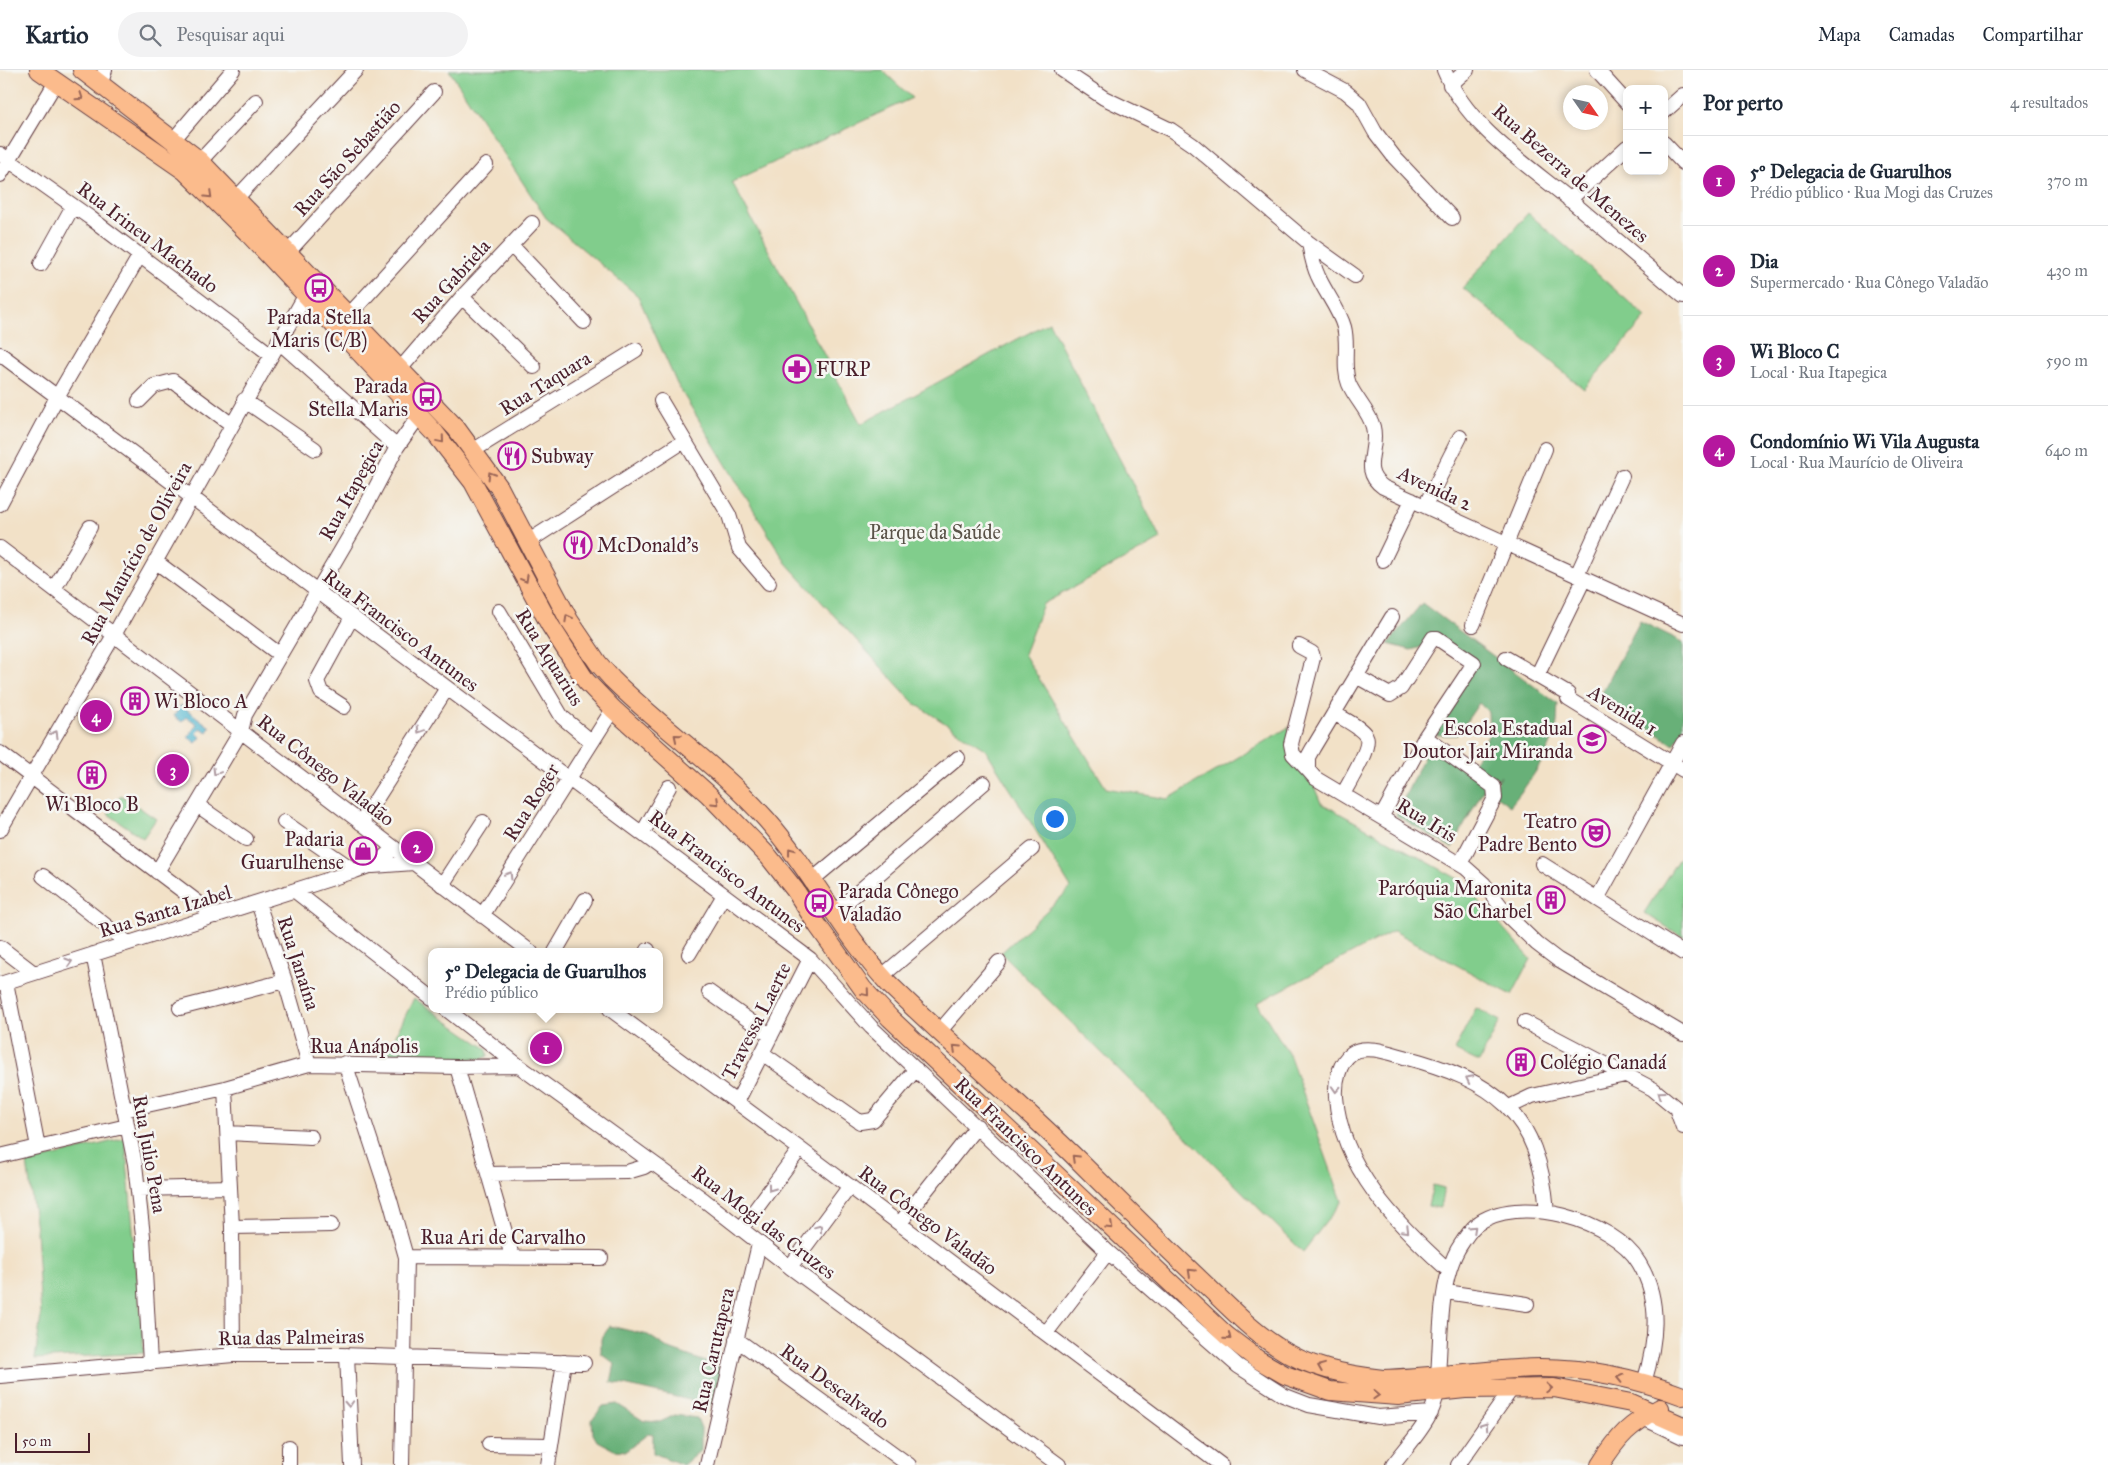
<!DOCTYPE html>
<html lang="pt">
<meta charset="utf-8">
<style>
:root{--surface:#fff;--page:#f2f2f3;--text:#1f2937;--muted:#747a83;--line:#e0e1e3;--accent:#b5179e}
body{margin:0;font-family:"IM FELL Great Primer",serif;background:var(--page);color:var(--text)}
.controls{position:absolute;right:15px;top:15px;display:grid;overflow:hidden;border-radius:10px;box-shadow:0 2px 8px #0003}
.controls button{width:45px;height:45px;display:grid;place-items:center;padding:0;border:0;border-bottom:1px solid var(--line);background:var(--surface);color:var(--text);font:25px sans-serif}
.compass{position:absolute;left:1563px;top:15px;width:45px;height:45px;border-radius:50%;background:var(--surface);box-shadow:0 2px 8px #0003;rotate:124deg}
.scale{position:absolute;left:15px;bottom:12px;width:75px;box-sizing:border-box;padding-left:5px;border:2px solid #4a1f2b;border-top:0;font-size:14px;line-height:18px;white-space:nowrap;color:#4a1f2b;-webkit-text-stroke:4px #f6f6f2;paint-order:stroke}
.you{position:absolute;left:1054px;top:748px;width:18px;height:18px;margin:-12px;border:4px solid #fff;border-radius:50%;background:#1a73e8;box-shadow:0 0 0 8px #1a73e833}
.badge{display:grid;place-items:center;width:32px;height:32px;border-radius:50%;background:var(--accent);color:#fff;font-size:16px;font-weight:700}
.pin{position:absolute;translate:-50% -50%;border:2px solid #fff;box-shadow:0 1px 5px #0006}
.popup{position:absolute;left:428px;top:878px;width:235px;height:65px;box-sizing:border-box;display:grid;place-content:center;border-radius:10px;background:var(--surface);filter:drop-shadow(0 1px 4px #0005);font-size:16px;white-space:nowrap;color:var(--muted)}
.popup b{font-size:19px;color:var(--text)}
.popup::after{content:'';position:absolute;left:50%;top:100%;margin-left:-10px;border:10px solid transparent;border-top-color:var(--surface)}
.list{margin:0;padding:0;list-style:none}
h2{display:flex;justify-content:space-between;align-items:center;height:65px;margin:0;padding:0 20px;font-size:21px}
h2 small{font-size:16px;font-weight:400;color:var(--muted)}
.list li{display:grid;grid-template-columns:32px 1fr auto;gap:15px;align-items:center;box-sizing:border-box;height:90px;padding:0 20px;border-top:1px solid var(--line)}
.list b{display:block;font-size:19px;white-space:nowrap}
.list p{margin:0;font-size:16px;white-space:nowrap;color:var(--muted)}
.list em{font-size:16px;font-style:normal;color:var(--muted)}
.icon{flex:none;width:28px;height:28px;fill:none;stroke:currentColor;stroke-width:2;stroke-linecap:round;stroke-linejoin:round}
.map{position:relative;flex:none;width:1683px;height:1395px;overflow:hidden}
header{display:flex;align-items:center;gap:30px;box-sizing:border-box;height:70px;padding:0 25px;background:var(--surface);border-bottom:1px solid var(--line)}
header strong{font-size:24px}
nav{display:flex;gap:28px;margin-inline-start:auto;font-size:18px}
.search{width:350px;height:45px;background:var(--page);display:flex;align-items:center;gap:12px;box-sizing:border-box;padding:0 18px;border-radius:28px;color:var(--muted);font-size:19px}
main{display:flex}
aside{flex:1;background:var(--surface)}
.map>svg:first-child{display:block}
</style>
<header>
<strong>Kartio</strong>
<div class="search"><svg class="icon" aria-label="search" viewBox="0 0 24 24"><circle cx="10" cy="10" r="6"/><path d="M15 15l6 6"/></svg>Pesquisar aqui</div>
<nav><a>Mapa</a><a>Camadas</a><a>Compartilhar</a></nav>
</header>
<main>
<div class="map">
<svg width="1683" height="1395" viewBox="0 0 1683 1395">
<rect width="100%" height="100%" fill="#f6f6f2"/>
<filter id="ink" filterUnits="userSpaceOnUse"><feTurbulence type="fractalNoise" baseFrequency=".02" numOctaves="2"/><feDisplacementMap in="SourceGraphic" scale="10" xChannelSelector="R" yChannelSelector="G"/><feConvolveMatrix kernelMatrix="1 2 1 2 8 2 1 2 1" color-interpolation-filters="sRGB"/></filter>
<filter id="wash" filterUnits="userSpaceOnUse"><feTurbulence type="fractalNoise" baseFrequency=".0096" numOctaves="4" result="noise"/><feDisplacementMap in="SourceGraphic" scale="20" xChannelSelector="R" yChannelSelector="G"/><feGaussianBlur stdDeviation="1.12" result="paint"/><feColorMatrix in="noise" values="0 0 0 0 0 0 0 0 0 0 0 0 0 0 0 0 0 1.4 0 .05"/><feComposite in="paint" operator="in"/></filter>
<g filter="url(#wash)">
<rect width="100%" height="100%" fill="#f2e1c7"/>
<path fill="#81cd8c" stroke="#66765c" d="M449 0H882L912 28 732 112 861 354 1049 252 1161 469 1043 534 1024 584 1106 718 1168 729 1289 657 1321 733 1460 810 1531 889 1512 925 1394 861 1257 933 1289 984 1342 1131 1303 1182 1001 883 1071 818 986 680 914 633 786 493 677 314 638 226 546 148Z
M1528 143 1646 247 1584 319 1463 218Z
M121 725 156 749 143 768 108 744Z
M1683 782V867L1644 843Z
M414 928 483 976 487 980 488 986C471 997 408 985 387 983Z
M1476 938 1500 951 1479 992 1454 980Z
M125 1068 144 1283 35 1289 41 1246 36 1159 27 1093Z
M1433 1115 1444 1118 1440 1138 1428 1136Z"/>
<path fill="#68b078" stroke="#596852" d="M1422 533 1558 634C1557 642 1558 651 1556 658 1549 686 1528 714 1510 736L1491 722 1501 706 1482 722 1452 778 1396 745 1429 676 1474 691 1489 664 1488 642 1479 633 1457 665H1437L1435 661 1472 596 1436 573 1411 580 1388 574Z
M1640 551 1683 572V659L1674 675 1600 626Z
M610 1256 648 1265 669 1279 723 1298 711 1335 611 1312 615 1294 601 1283V1269Z
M617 1334 644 1351 660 1352 675 1345 697 1348 701 1358V1380L683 1395 653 1383V1364L649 1363 626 1381 614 1380 597 1371 593 1364 592 1350 603 1336Z"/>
<path fill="#50b6cf" stroke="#4d6a7d" d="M181 635 210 657 207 662 201 658 197 663 201 667 196 673 188 667 197 654 187 647 182 652 174 646Z"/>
</g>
<g filter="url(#ink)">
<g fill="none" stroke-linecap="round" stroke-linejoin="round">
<g stroke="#633c42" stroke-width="16">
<path id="minor" d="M1062 0 1104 28 1171 60 1193 75 1309 173 1355 206
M1305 0 1345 21 1359 33 1375 62 1395 88 1452 148
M1444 0C1467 56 1525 93 1570 130 1608 162 1645 194 1683 226
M1597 0 1627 33
M101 13 105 0
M1450 15 1467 0
M1664 42 1683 25
M174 69 233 0
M1664 73 1683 93
M0 84 89 147 270 284
M200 91 256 31
M0 105 56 12
M1569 130 1627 77
M230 135 356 0
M1309 173C1311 184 1313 196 1318 206 1326 224 1339 239 1344 257 1349 276 1342 297 1349 314 1356 330 1369 341 1373 357 1379 380 1359 400 1383 417L1683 554
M511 175 584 252
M289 181 434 22
M41 194 73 136
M462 227 534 297
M349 245 486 95
M278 271 397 377
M0 284 810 889 871 957 1108 1182 1238 1296 1283 1325 1309 1335 1378 1347 1431 1343
M401 298 462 227 532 153
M244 330 315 379
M139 331 154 316 173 311 231 354
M661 331 729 445 739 478 769 513
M474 380 636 280
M0 434 57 327 140 185
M1425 436 1460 367
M529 471 684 371
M0 478 531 882
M1383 490 1412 430
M155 491 279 584
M1577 505 1622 406
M54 519 90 457
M499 541 562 647 592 672
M1392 547 1313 678 1308 687V700L1315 708 1466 798 1484 814 1509 847 1537 874 1558 890 1683 964
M1473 555 1545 379
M1299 576 1312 583 1313 588 1291 674 1293 684 1308 700
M1506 588 1568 624
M1356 606 1390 625 1401 618 1433 568H1437L1474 593 1425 667 1382 746
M1537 606 1584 509
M1568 629 1683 700
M344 637 321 622 317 611 352 547
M1334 643C1343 649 1361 657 1366 666 1372 676 1349 713 1343 724
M1425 667 1494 717 1495 728 1460 794
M0 683 216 846
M197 735 246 769
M284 752 355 801
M361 753 447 618
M0 760 114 565 305 226
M643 762 669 717
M1542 794 1683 883
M373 796 414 793
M157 802 241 661 245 645 356 455 397 377 419 346
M43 806 128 873
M812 810 958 688
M442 815 483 752
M295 821 432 928
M1597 829 1683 673
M258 833 285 911 309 994
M835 842 984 713
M482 846 613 639
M0 877 34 903
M555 882 585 830
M647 882 648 880
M93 884 135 1094 143 1166 150 1293
M689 884 724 825
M882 906 1032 779
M6 912 38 1077
M0 914 355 801 377 793 394 778
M709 922 771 966
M180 938 285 911
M446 939 519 996 704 1130 790 1197 1059 1395
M610 939 800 1079 1221 1395
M1525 952 1653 1019 1676 1038 1683 1057
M939 962 999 892
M762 983 860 1052 873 1050 916 999
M345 993 390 1130 406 1187 402 1395
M457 997 512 1186
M225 1018 232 1157 233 1285
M737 1032 810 889
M1509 1037 1532 1026 1625 1005
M124 1040 225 1018 309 994 457 997 519 996
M228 1063 311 1067
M0 1086 127 1056
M488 1104 627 1102 644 1097 650 1093
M138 1119 230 1117
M900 1153 977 1056
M232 1157 331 1155
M741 1159 800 1079
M406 1187 601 1188
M790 1197 850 1116
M1448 1200C1398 1155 1341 1098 1336 1027 1335 1012 1339 992 1352 983 1365 974 1390 983 1404 987 1495 1011 1539 1042 1547 1141
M1446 1222 1527 1234
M1046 1263 1108 1182
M736 1269 909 1395
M347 1285 352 1395
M0 1306 233 1285H341L584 1293
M1643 1348 1683 1367
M489 1374 550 1375
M289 1377V1395
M548 1395 564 1292
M707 1395 759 1174
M1393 1395C1415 1366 1440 1344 1438 1305 1441 1267 1439 1213 1458 1179 1463 1171 1469 1161 1476 1155 1517 1122 1614 1150 1639 1193 1662 1231 1656 1273 1644 1313
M1458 1395 1513 1317"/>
</g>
<g stroke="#633c42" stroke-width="20">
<path id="major" d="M39 0 185 101 248 163 435 363 473 412 550 555 586 611 613 639 708 724 769 787 795 820 818 856 863 919 890 948 1227 1266 1257 1289 1285 1305 1330 1321 1398 1326 1465 1319 1554 1318 1631 1333 1683 1356
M82 0 200 91 456 358 499 417 569 550 598 593 612 609C661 658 720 697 766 749 811 800 842 863 888 913 950 974 1017 1030 1079 1091 1121 1133 1164 1176 1208 1217 1230 1238 1251 1260 1276 1276 1308 1298 1346 1305 1383 1309 1436 1307 1488 1299 1541 1298 1589 1298 1638 1309 1683 1326
M1600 1395C1619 1365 1629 1355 1660 1338"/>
</g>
<use href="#minor" stroke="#fff" stroke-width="14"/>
<use href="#major" stroke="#fbbb8c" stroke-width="18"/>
</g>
<defs><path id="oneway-chevron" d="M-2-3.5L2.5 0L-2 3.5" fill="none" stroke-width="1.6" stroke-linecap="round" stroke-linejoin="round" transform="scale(1.25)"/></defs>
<g stroke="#9a6557">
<use href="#oneway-chevron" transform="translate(80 27) rotate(34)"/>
<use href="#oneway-chevron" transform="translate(209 125) rotate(44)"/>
<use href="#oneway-chevron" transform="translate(441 370) rotate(50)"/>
<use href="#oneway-chevron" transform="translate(491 405) rotate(-122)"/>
<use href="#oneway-chevron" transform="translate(525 509) rotate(61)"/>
<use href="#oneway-chevron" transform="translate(568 548) rotate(-119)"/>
<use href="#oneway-chevron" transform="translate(677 667) rotate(-140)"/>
<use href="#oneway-chevron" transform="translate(716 732) rotate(44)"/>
<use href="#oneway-chevron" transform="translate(791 781) rotate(-127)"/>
<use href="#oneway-chevron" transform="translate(866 923) rotate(50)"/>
<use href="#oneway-chevron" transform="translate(956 978) rotate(-137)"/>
<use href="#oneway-chevron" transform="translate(1075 1088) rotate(-136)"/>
<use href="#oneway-chevron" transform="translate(1110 1156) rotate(43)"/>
<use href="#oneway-chevron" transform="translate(1191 1202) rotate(-137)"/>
<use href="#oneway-chevron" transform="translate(1228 1267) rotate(40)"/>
<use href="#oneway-chevron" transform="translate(1321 1297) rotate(-158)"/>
<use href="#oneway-chevron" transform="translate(1620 1308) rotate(-167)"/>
<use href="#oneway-chevron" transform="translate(1549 1318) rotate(3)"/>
<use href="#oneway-chevron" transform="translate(1376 1325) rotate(2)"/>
</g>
<g stroke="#ae9aa0">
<use href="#oneway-chevron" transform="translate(420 660) rotate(123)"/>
<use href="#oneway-chevron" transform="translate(55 664) rotate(-60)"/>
<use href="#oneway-chevron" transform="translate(216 702) rotate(121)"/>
<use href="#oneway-chevron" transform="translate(509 805) rotate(-58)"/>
<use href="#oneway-chevron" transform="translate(69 892) rotate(-17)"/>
<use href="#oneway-chevron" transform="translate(1469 1009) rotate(-153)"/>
<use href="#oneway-chevron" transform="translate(1336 1019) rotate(93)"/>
<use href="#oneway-chevron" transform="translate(1661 1024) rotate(-144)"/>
<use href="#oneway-chevron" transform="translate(771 1118) rotate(126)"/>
<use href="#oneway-chevron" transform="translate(819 1158) rotate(-53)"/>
<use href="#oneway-chevron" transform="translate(1473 1159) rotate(-43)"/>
<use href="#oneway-chevron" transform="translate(1406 1160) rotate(45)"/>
<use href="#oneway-chevron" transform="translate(349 1334) rotate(87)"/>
<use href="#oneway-chevron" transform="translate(1485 1356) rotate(-55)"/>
</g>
</g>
<defs>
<g id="bus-ring" transform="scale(1.4375)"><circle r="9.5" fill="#f6f6f2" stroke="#b5179e" stroke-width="1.5"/><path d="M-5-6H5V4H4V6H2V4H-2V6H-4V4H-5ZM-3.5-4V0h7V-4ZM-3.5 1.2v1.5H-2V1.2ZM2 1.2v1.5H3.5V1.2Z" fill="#b5179e"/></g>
<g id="pharmacy-ring" transform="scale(1.4375)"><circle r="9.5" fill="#f6f6f2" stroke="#b5179e" stroke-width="1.5"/><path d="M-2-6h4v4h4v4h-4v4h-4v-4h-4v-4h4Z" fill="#b5179e"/></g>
<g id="restaurant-ring" transform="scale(1.4375)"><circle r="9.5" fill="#f6f6f2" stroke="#b5179e" stroke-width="1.5"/><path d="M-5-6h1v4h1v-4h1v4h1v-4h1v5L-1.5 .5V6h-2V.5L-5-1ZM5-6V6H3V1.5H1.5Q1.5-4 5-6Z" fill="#b5179e"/></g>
<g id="building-ring" transform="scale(1.4375)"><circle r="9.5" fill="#f6f6f2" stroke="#b5179e" stroke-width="1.5"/><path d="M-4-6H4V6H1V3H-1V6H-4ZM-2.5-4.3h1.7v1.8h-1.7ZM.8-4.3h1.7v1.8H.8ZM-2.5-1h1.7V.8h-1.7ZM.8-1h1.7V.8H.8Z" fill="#b5179e"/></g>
<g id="school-ring" transform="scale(1.4375)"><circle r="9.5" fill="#f6f6f2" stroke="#b5179e" stroke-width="1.5"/><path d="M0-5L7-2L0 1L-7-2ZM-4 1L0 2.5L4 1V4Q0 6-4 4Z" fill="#b5179e"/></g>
<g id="theatre-ring" transform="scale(1.4375)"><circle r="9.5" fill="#f6f6f2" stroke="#b5179e" stroke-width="1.5"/><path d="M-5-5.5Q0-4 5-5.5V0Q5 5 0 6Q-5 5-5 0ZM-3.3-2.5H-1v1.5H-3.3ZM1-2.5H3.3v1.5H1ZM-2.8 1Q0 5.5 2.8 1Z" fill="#b5179e"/></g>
<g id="shop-ring" transform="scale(1.4375)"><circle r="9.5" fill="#f6f6f2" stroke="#b5179e" stroke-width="1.5"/><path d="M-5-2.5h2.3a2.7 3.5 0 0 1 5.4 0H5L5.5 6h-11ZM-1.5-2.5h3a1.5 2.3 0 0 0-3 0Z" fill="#b5179e"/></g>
</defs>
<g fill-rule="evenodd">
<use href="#bus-ring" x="319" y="218"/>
<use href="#pharmacy-ring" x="797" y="299"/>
<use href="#bus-ring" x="427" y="327"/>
<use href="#restaurant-ring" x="512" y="386"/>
<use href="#restaurant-ring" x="578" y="475"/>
<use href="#building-ring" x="135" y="631"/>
<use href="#school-ring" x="1592" y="669"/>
<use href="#building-ring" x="92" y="705"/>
<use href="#theatre-ring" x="1596" y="763"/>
<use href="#shop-ring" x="363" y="781"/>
<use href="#building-ring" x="1551" y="830"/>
<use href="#bus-ring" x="819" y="833"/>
<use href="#building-ring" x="1521" y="992"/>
</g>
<g text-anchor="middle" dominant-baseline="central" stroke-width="5" stroke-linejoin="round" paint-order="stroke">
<g font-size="20" fill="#4a1f2b" stroke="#f6f6f2">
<text transform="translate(347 88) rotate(-48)">Rua São Sebastião</text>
<text transform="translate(1571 103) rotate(41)">Rua Bezerra de Menezes</text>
<text transform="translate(148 167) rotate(37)">Rua Irineu Machado</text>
<text transform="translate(451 211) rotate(-48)">Rua Gabriela</text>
<text transform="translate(545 313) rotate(-32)">Rua Taquara</text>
<text transform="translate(1435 418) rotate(25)">Avenida 2</text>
<text transform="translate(351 420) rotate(-61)">Rua Itapegica</text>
<text transform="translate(136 483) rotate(-61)">Rua Maurício de Oliveira</text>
<text transform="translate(401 560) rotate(37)">Rua Francisco Antunes</text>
<text transform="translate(550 587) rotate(58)">Rua Aquarius</text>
<text transform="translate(1623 640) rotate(32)">Avenida 1</text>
<text transform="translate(326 700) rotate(38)">Rua Cônego Valadão</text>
<text transform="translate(531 732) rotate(-58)">Rua Roger</text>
<text transform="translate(1427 750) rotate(31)">Rua Iris</text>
<text transform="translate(727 801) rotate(37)">Rua Francisco Antunes</text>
<text transform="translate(165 841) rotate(-17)">Rua Santa Izabel</text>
<text transform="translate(299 893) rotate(72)">Rua Janaína</text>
<text transform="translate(756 951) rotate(-63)">Travessa Laerte</text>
<text x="364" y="976">Rua Anápolis</text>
<text transform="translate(1026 1076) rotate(44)">Rua Francisco Antunes</text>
<text transform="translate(150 1084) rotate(80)">Rua Julio Pena</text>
<text transform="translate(928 1150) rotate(37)">Rua Cônego Valadão</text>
<text transform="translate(764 1152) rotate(37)">Rua Mogi das Cruzes</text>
<text x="503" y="1167">Rua Ari de Carvalho</text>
<text transform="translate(291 1267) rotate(-1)">Rua das Palmeiras</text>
<text transform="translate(713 1280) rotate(-77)">Rua Carutapera</text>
<text transform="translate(835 1316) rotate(36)">Rua Descalvado</text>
</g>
<g font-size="20" fill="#4a1f2b" stroke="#f6f6f2" text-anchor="start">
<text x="319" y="247" text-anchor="middle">Parada Stella<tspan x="319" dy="23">Maris (C/B)</tspan></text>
<text x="816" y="299">FURP</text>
<text x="408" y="316" text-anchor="end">Parada<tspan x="408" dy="23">Stella Maris</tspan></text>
<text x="531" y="386">Subway</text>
<text x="597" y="475">McDonald's</text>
<text x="154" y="631">Wi Bloco A</text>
<text x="1573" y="658" text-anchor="end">Escola Estadual<tspan x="1573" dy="23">Doutor Jair Miranda</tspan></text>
<text x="92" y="734" text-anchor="middle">Wi Bloco B</text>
<text x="1577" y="751" text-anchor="end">Teatro<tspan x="1577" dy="23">Padre Bento</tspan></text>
<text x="344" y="769" text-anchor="end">Padaria<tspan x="344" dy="23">Guarulhense</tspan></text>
<text x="1532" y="818" text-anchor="end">Paróquia Maronita<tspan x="1532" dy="23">São Charbel</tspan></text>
<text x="838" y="821">Parada Cônego<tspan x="838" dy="23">Valadão</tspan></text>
<text x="1540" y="992">Colégio Canadá</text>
</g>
<g font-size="20" fill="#5a5348" stroke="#f6f6f2">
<text x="935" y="462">Parque da Saúde</text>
</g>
</g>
</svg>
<div class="controls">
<button>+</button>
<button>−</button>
</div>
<svg class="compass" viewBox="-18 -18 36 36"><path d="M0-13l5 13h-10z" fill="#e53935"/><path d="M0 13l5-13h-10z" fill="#747a83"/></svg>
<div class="scale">50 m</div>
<div class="you"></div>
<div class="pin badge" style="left:546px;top:978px">1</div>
<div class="popup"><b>5º Delegacia de Guarulhos</b>Prédio público</div>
<div class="pin badge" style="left:417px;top:777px">2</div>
<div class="pin badge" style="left:173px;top:700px">3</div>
<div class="pin badge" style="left:96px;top:646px">4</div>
</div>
<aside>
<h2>Por perto<small>4 resultados</small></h2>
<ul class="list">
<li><span class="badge">1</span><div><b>5º Delegacia de Guarulhos</b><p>Prédio público · Rua Mogi das Cruzes</p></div><em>370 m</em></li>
<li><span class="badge">2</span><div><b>Dia</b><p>Supermercado · Rua Cônego Valadão</p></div><em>430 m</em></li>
<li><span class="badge">3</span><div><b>Wi Bloco C</b><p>Local · Rua Itapegica</p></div><em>590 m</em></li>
<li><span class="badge">4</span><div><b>Condomínio Wi Vila Augusta</b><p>Local · Rua Maurício de Oliveira</p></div><em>640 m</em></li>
</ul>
</aside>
</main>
